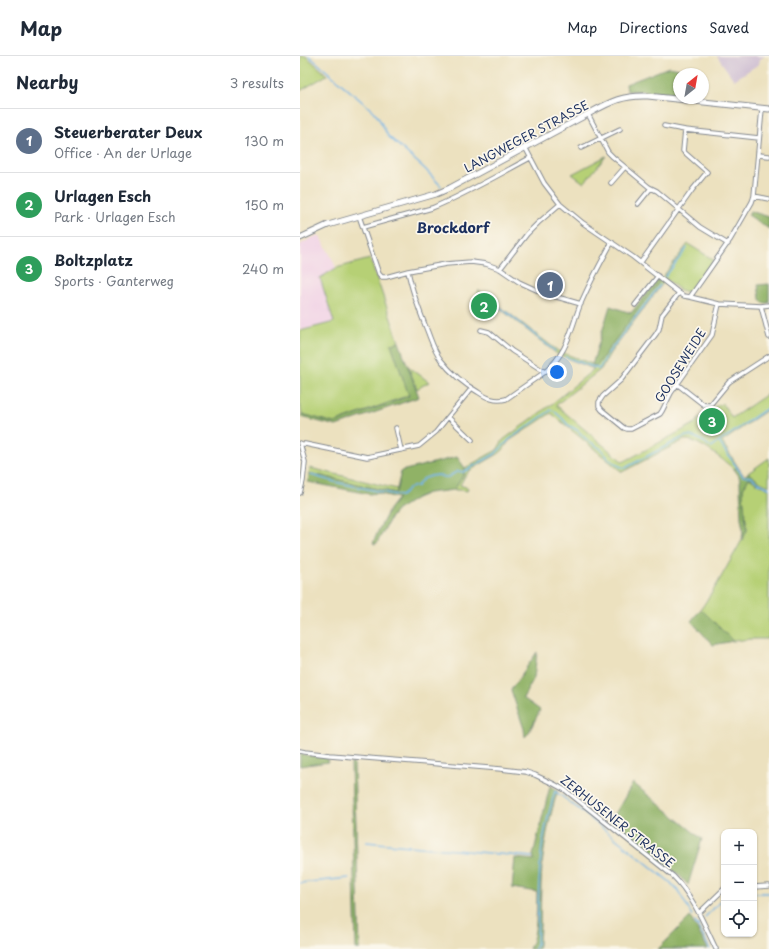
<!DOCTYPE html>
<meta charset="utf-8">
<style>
:root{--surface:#fff;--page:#f6f6f7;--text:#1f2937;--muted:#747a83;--line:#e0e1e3;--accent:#c8321e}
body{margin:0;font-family:"Playpen Sans",sans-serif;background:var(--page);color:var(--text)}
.controls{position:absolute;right:12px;bottom:12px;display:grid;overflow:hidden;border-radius:8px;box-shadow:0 1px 3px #0004}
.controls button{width:36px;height:36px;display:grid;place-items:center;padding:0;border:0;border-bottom:1px solid var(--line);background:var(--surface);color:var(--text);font:20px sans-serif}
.compass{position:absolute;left:373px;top:12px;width:36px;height:36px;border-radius:50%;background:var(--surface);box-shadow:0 1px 3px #0004;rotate:31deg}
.you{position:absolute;left:257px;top:316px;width:14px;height:14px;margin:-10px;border:3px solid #fff;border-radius:50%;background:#1a73e8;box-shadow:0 0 0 6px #1a73e833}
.badge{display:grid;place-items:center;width:26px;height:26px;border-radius:50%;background:var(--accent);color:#fff;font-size:13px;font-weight:700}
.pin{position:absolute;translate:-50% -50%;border:2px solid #fff;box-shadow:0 1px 4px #0006}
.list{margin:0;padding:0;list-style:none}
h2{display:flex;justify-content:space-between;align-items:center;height:52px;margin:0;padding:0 16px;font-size:17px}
h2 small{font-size:13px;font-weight:400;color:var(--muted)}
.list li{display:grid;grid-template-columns:26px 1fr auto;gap:12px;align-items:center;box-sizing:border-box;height:64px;padding:0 16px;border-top:1px solid var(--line)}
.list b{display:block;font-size:15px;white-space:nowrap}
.list p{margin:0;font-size:13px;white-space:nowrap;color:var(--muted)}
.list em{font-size:13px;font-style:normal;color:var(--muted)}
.icon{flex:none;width:22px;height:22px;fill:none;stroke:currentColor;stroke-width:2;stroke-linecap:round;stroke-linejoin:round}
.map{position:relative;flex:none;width:469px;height:893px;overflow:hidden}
header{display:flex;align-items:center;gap:24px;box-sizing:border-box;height:56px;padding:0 20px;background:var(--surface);border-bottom:1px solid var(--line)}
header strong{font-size:19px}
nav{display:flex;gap:22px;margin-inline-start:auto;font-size:14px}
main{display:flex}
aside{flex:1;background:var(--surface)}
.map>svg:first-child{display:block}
</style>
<header>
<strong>Map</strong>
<nav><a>Map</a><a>Directions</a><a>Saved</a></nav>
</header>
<main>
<aside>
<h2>Nearby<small>3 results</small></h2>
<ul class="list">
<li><span class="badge" style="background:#5c6f8a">1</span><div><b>Steuerberater Deux</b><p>Office · An der Urlage</p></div><em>130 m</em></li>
<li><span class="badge" style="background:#2e9e5b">2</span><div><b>Urlagen Esch</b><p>Park · Urlagen Esch</p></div><em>150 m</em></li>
<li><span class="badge" style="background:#2e9e5b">3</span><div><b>Boltzplatz</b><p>Sports · Ganterweg</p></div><em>240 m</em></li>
</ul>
</aside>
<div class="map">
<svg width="469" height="893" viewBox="0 0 469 893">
<rect width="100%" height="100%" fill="#fbf7ec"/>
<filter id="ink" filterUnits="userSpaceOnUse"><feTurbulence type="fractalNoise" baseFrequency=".025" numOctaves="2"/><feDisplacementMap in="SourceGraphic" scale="8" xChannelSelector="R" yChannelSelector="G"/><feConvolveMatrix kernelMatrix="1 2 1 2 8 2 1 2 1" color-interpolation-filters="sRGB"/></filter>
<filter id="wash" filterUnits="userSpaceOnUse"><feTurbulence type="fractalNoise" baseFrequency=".012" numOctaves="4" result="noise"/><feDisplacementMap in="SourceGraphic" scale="16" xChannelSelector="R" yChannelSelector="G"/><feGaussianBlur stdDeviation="0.9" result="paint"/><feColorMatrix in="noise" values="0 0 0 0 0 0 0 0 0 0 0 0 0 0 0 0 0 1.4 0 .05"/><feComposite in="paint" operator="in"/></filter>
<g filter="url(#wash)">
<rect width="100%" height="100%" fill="#ece1bf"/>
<path fill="#f0d0e5" d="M19 179 31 200 36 212 20 222 34 266 0 274V189L11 182Z"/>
<path fill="#cebed2" d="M417 0H465L460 3 459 8 434 24Z"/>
<path fill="#b6d075" stroke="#68806a" d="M0 0H6L27 19 0 35Z
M306 100 284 127 272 118Z
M388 188 414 204 388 236C380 236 373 228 366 223L310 297 301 313 256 349 323 406 394 368 407 354 413 353 418 348 420 349 422 347 432 362 469 337V353C453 363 438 375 422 386L438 411 434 413C423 404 397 382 384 384L322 416 251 357 209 385 203 394 198 398 169 415 165 420 160 429 168 432 167 435 162 434H154L164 418 165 412 197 394 203 384 253 347 294 313 257 298 193 247 182 261 178 258 176 244 179 234 258 295 297 310 306 295Z
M70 203 99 286 92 289 109 339 34 367 2 358 0 349V275L34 266 20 222 36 212Z
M108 310 129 326 117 333Z
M469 402V430L460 426 448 417Z
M10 412 97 433 96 437 9 417Z
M449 421 458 428 469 433V577L468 583H451L433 585 401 553 416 530 442 484 447 474 443 440V433Z"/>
<path fill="#90b266" stroke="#567062" d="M369 11 391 15 392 18H379V39L344 35H327L326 28Z
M450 155 469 161V173L448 159Z
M358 223 360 225 307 295 297 310 292 309 310 250 331 257Z
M469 228V247H463L460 243 458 229Z
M99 286 119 341 36 370 1 361 2 358 34 367 109 340 91 288Z
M157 401 165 412 164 418 154 434 128 437 116 442 97 454 91 461 77 487 75 488 73 487 79 473 90 452 98 442 77 437 69 438 8 426 9 417 96 437 101 415Z
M438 411 444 420 448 417 460 426 458 428 449 422 443 433V440L447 474 442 484 443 473 441 462 440 426 439 420 434 413Z
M401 553 433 585 413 589 391 565Z
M237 596 234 622 223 642 240 654 228 678 225 681 224 673 211 634Z
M0 697 5 699 27 702 28 706 0 710Z
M51 707 54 708 60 893H56Z
M333 727 402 783 388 829 380 820 311 765Z
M250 730 258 734C250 758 245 784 242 809 240 836 241 862 239 889L238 893H229C238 876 236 854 237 836L212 832 215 802 234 804 233 799Z
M390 861 408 893H358Z"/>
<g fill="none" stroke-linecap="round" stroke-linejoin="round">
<path stroke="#71b3e6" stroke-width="1.5" d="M9 0 73 55 78 61 88 80 125 113 141 130
M365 221 387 192
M196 248 255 295
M265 301 299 313 308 297 360 229
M419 386 443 420 451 421 457 426 469 432
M11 419 35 426 101 440 106 436 109 432 117 430 123 423 131 420 138 419 144 421H148L158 415 163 416 195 398 210 383 251 354H253L262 362 268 369 277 374 286 383 301 393 308 402 319 410 325 412 376 385 386 380H390L397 382 404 386 411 391C431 379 449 364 469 351
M66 786 232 801
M0 827 49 822
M454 837H469
M405 861 424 842
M395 866 397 869H399
M397 869 410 893
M235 893 237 888C238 858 238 828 241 799 243 777 249 756 255 735L280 754 370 826 379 836 392 859"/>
</g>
</g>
<g filter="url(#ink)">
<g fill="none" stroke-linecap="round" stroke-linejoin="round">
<g stroke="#84888e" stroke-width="5.5">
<path id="street" d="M288 58 308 96 313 101 349 131 357 135 400 171 428 188
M364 70 385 74
M225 91 244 127 260 148 283 167 333 201 379 237 384 240 390 241 430 184 452 146 454 140 462 53
M281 92 320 73
M458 99 469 100
M311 127 325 111
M454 140 469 143
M338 148 351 132
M59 160 79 218 82 221H86L108 215 146 208 171 206 186 208 200 213 219 226 243 237 281 248
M63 171 132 152C166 138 198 119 230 102
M341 206 393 133 407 116 383 95 385 74 459 82
M200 213 227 178 238 167 260 148
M108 215C112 236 119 254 127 274 131 284 134 295 141 304 151 317 164 328 178 336 187 342 195 346 206 343L245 316C269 295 270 274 281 247 290 226 301 206 312 186
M379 237 362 259 359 273 356 278 321 324 303 340 299 346V350L302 354 324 372 327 373H331L360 358 362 355 371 337 412 279 419 248
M390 241 419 248 461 250 469 281
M335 249 358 220
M461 250 469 249
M181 274 189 276 212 295 245 316
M377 328 404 349H410L429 326 469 300
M96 372 101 394
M172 384 148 361 172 332
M1 388H5L67 401 72 400 119 390 136 376 148 361
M0 437 3 425 5 406 0 387
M0 695 5 696 30 699 201 713 226 716 235 719 254 728 265 734 373 820C393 840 404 868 416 893
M454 831 469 830
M399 857 424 833"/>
</g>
<g stroke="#84888e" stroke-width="7">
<path id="secondary" d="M0 182 28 169 136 138 150 132 288 58C310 46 322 39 348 40L469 53"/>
</g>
<use href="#street" stroke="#fff" stroke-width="3.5"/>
<use href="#secondary" stroke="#fff" stroke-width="5"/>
</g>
</g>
<g text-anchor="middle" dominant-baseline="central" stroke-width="3.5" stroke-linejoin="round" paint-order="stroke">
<g font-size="12" fill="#1b2f5e" stroke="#fbf7ec">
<text transform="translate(226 80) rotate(-28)">LANGWEGER STRASSE</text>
<text transform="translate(380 309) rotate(-58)">GOOSEWEIDE</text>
<text transform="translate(318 765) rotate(38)">ZERHUSENER STRASSE</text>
</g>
<g font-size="14" font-weight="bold" fill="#1b2f5e" stroke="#fbf7ec">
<text x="153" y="171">Brockdorf</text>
</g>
</g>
</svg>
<div class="controls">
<button>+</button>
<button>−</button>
<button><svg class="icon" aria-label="locate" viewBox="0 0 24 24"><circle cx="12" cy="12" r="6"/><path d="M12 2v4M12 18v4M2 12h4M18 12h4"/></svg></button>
</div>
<svg class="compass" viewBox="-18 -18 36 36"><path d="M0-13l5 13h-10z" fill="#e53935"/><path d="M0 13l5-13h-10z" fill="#747a83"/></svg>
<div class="you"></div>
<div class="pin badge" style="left:250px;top:229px;background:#5c6f8a">1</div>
<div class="pin badge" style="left:184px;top:250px;background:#2e9e5b">2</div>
<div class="pin badge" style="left:412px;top:365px;background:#2e9e5b">3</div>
</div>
</main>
